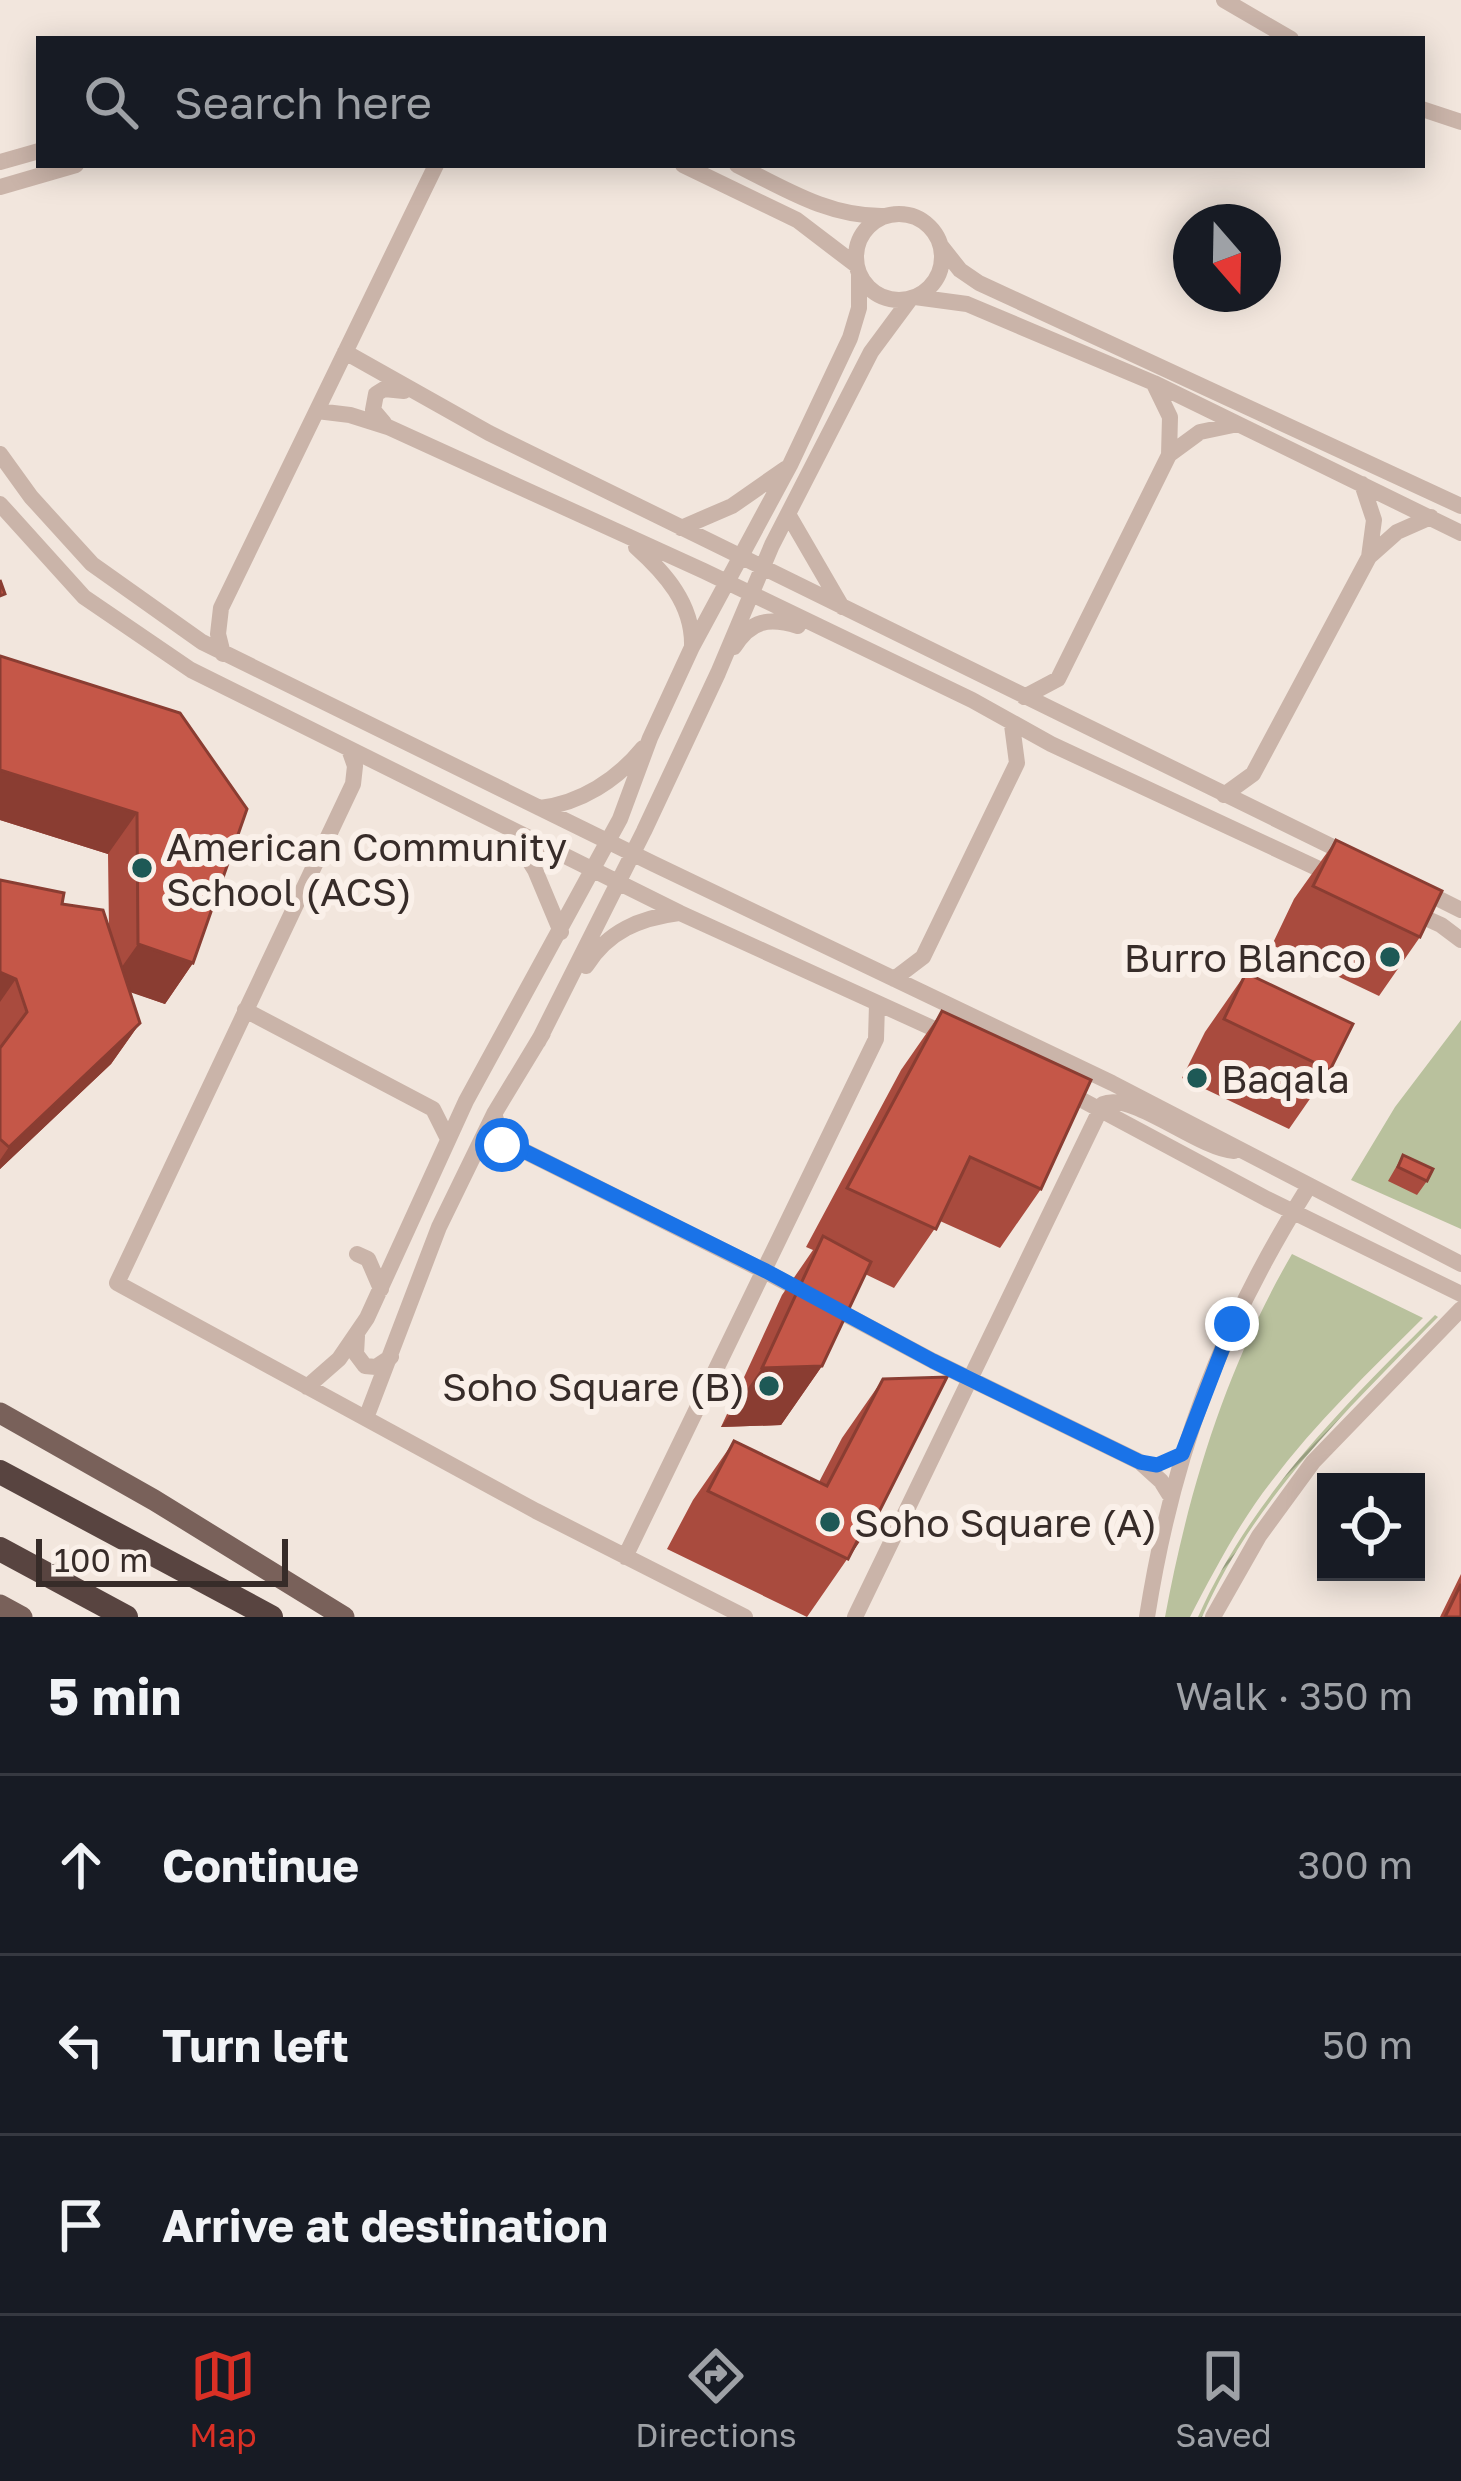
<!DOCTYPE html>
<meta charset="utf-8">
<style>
:root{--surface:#171b24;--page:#242831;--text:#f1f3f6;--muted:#9ea1a6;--line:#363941;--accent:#d93025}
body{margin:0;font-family:"Golos Text",sans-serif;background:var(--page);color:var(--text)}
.controls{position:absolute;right:36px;bottom:36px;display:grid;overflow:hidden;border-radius:0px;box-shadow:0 6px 30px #0003}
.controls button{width:108px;height:108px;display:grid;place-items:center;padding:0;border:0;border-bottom:3px solid var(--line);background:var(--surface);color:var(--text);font:60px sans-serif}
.compass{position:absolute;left:1173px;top:204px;width:108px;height:108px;border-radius:50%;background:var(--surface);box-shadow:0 6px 30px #0003;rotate:160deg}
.scale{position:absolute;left:36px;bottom:30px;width:252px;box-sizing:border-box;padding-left:12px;border:6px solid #372c29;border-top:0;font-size:33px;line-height:42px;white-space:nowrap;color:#372c29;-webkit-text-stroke:9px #faf0e9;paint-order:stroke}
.stop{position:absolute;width:36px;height:36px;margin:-27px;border:9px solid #1a73e8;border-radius:50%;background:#fff}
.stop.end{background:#1a73e8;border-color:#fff;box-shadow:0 3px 12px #0008}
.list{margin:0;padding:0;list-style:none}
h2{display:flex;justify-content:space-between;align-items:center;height:156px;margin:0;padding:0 48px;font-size:51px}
h2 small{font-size:39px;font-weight:400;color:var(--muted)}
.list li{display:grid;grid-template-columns:78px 1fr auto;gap:36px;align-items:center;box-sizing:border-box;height:180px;padding:0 48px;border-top:3px solid var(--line)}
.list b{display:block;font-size:45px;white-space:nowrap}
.list em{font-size:39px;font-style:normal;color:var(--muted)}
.icon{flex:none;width:66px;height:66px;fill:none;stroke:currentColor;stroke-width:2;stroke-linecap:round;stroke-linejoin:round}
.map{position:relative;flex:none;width:1461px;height:1617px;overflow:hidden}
.search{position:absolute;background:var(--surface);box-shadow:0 6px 30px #0003;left:36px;right:36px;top:36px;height:132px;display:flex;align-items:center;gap:30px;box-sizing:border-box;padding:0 42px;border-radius:0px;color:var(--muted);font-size:45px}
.sheet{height:696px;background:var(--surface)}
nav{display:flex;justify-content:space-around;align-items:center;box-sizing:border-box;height:168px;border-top:3px solid var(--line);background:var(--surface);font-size:33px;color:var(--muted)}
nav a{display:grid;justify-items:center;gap:6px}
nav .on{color:var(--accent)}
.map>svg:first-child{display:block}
</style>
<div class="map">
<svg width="1461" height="1617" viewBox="0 0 1461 1617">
<defs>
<pattern id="garden-furrows" width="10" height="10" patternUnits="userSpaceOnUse" patternTransform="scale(3)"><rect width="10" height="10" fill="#b9c19d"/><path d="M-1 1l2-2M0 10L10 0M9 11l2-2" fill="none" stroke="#979d80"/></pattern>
</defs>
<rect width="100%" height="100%" fill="#f2e6dd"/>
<path fill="#b9c19d" d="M1461 1020V1229L1351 1180 1395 1107Z
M1292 1254 1423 1318C1370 1371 1316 1422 1271 1482 1239 1523 1214 1571 1190 1617H1165C1189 1488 1226 1368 1292 1254Z"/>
<path fill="url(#garden-furrows)" d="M1435 1315 1438 1317C1349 1408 1254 1498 1202 1617H1198C1252 1496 1343 1407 1435 1315Z"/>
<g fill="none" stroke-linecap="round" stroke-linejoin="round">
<path stroke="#cab4a9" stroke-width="16" d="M1224 0 1291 39
M1422 109 1461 122
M0 162 39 151
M683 165 797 220 856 265
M737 165C785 189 829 217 884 216
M0 187 76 165
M856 257a43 43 0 1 1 86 0a43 43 0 1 1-86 0Z
M941 246 960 270 979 283 1461 506
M915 297 967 304 1154 383 1461 533
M345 352 489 433 1347 854
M317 411 350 415 388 427 704 571 972 700 1051 744 1332 875
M384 423 373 410 376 394 384 389 404 391
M0 454 31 497 92 564 202 642 654 864 1112 1083 1461 1264
M1170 454 1200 432 1238 424
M0 504 84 597 191 670 680 913 952 1037
M788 514 842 607
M681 528 732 506 785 469
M636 547C665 573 693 604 692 646
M1370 556 1397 532 1431 517
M734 647C751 620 769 617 798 626
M223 654 218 634 221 608 436 165
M1024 697 1058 679 1169 455 1170 417 1154 384
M349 749 355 766 353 784 117 1283 536 1511 745 1617
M1224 795 1253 774 1369 557 1374 520 1362 484
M540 808C581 803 617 780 643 748
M512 833 535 870 561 932
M1419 889 1461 910
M1410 911 1441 925 1461 940
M586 966C608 931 640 918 679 913
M894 979 923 957 1017 763 1012 725
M245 1010 433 1109 448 1139
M538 1042 644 831 718 673 772 545 871 352 911 298
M1067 1092 1267 1199 1461 1294
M494 1114 500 1131 512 1145 766 1272 933 1361 1140 1462 1161 1481 1169 1494
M357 1254 368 1259 381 1289
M357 1336 356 1354 365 1366 376 1367 391 1357
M307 1387 339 1359 367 1318 466 1101 620 819 650 738 692 647 790 465 850 338 859 308V274
M366 1418 439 1227 494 1114 543 1033
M625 1557 876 1039 877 1004
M855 1617 1103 1104C1132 1091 1197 1148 1234 1151
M1147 1617C1173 1452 1220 1328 1309 1186
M1213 1617 1259 1536 1313 1462 1461 1309"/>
<path stroke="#79615a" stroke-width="21" d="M0 1413 154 1500 344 1617
M0 1605 22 1617"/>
<path stroke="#584440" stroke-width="24" d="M0 1472 271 1617
M0 1549 126 1617"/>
</g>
<path fill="#a94b3e" d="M0 656 180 713 193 963 165 1004 129 991 140 1023 111 1064 0 1169V880L62 904 109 929 108 854 0 820Z
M1336 840 1420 937 1379 996 1272 945 1294 899Z
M1246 973 1330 1070 1289 1129 1182 1078 1205 1032Z
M942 1011 1041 1189 1000 1248 940 1221 894 1288 865 1274 822 1366 781 1425 721 1427 782 1295 813 1250 806 1247 901 1070Z
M1403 1155 1427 1181 1417 1195 1388 1181Z
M883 1379 877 1516 807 1617 667 1549 693 1500 734 1441 819 1482 842 1438Z
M1461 1574V1617H1440Z"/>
<path fill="#8a3d32" d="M0 770 137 813 108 854 0 820Z
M138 944 193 963 165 1004 109 985Z
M0 972 16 979 0 1002Z
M140 1023 111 1064 0 1169V1160L9 1147Z
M822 1366 781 1425 721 1427 762 1368Z
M871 1514 877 1516 848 1559Z"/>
<path fill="#c55748" stroke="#8a3d32" stroke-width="3" d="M0 580 5 594 0 596Z
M0 656 180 713 247 809 193 963 138 944 137 813 0 770Z
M1336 840 1442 891 1420 937 1313 886Z
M0 880 64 893 62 904 103 910 140 1023 9 1147 0 1139V1048L27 1012 16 979 0 972Z
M1246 973 1353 1024 1330 1070 1224 1019Z
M942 1011 1091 1080 1041 1189 970 1157 936 1229 847 1188Z
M1403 1155 1433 1169 1427 1181 1398 1167Z
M823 1236 871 1262 822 1366 762 1368Z
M947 1377 877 1516 871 1514 848 1559 708 1491 734 1441 827 1486 883 1379Z
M1461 1584V1617H1445Z"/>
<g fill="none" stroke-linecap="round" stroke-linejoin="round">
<path stroke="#1a73e8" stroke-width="15" d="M502 1145H512L766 1271 933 1361 1140 1462 1157 1465 1182 1454 1232 1324"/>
</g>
<g fill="#1e5956" stroke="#faf0e9" stroke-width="4.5">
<circle cx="142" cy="868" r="12"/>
<circle cx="1390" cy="957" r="12"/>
<circle cx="1197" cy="1078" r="12"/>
<circle cx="769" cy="1386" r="12"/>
<circle cx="830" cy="1522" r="12"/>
</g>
<g text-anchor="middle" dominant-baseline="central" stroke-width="12" stroke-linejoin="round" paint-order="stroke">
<g font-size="39" fill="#372c29" stroke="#faf0e9" text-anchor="start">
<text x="166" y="846">American Community<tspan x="166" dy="45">School (ACS)</tspan></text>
<text x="1366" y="957" text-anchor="end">Burro Blanco</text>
<text x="1221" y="1078">Baqala</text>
<text x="745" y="1386" text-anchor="end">Soho Square (B)</text>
<text x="854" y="1522">Soho Square (A)</text>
</g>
</g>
</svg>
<div class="controls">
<button><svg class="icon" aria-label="locate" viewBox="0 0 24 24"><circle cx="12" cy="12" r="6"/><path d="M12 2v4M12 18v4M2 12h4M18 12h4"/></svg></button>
</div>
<svg class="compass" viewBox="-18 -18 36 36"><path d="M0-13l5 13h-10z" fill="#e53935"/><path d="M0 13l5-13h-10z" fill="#9ea1a6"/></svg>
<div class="scale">100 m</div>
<div class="stop" style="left:502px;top:1145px"></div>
<div class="stop end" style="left:1232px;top:1324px"></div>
<div class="search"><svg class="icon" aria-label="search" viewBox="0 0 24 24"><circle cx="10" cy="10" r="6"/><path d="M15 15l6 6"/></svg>Search here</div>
</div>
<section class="sheet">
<h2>5 min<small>Walk · 350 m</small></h2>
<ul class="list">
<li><svg class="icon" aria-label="ahead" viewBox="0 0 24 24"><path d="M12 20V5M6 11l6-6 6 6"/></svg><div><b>Continue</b></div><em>300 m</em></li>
<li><svg class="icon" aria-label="left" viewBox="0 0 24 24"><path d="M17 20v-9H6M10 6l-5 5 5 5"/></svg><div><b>Turn left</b></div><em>50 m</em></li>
<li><svg class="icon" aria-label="arrive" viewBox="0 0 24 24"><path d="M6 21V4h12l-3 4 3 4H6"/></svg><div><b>Arrive at destination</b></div></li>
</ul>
</section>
<nav>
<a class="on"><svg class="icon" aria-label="map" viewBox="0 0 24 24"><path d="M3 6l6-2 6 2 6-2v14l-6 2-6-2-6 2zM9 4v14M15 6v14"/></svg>Map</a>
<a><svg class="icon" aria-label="directions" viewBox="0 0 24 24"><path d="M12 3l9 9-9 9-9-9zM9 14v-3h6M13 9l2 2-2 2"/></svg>Directions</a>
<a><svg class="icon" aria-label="saved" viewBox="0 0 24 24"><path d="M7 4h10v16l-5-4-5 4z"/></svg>Saved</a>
</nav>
